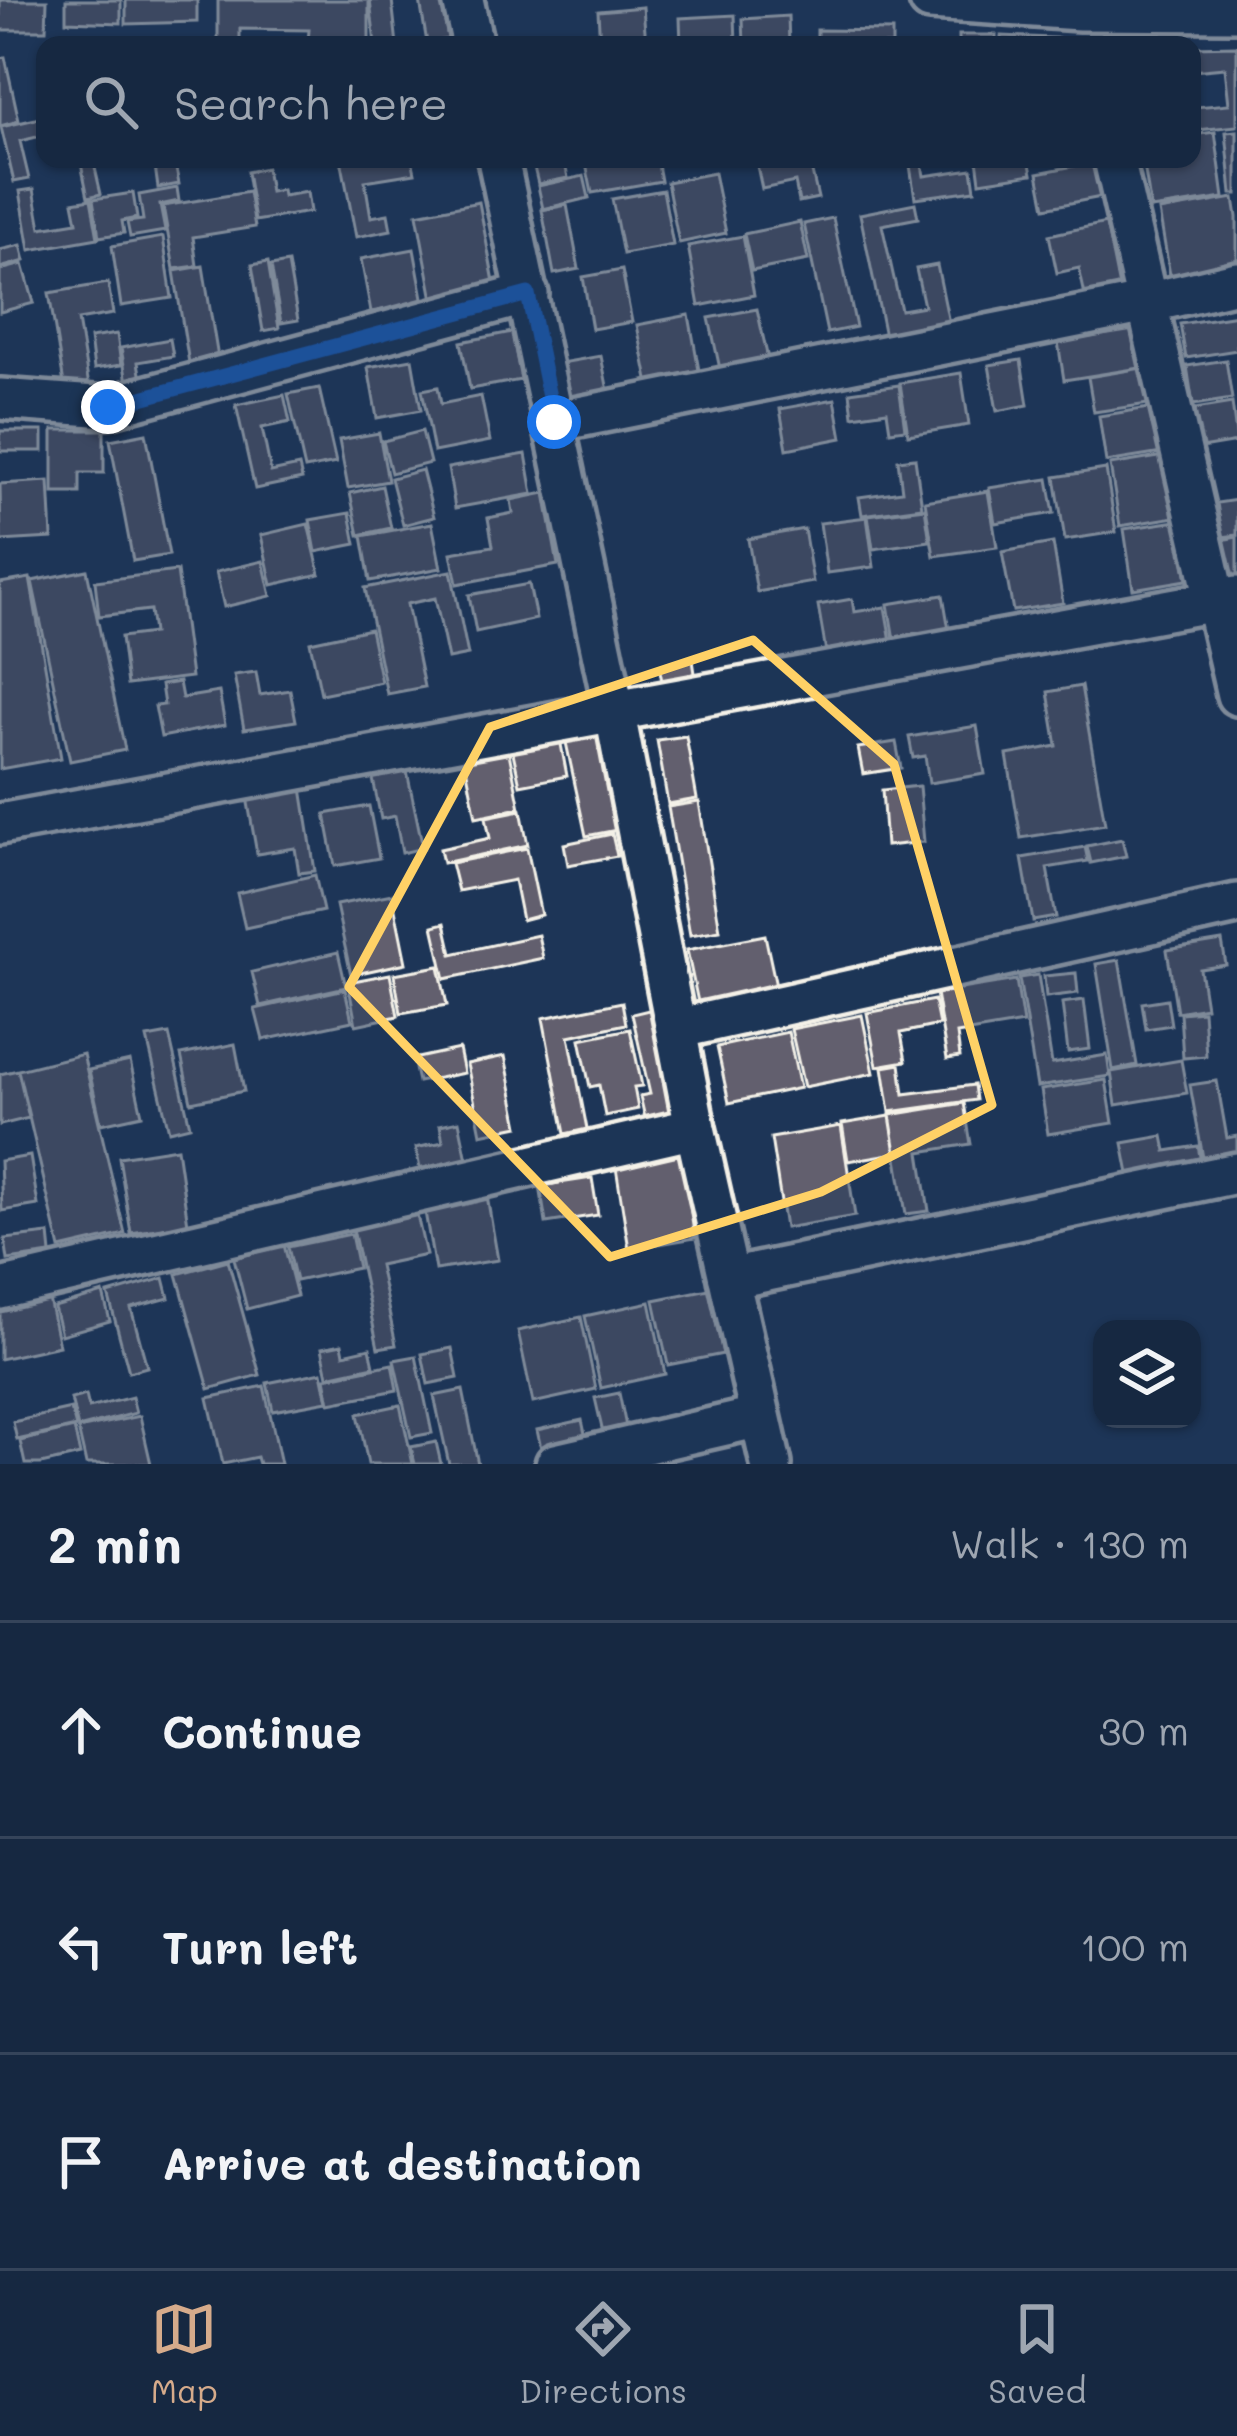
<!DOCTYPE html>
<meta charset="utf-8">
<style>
:root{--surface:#162841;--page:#23344c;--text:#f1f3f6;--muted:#9ea6b1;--line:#35445a;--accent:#d6ab8b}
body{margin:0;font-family:Mali,sans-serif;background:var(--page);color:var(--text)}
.controls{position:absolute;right:36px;bottom:36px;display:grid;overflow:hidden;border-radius:24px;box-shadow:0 3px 9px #0004}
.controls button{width:108px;height:108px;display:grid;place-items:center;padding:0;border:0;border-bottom:3px solid var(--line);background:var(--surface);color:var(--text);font:60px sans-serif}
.stop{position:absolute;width:36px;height:36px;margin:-27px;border:9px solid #1a73e8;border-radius:50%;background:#fff}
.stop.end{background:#1a73e8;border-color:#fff;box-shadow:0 3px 12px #0008}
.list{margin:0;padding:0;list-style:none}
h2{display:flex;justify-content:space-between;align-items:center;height:156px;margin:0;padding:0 48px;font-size:51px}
h2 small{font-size:39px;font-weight:400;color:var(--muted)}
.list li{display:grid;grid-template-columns:78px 1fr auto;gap:36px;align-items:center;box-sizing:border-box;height:216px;padding:0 48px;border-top:3px solid var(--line)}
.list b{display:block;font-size:45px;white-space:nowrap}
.list em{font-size:39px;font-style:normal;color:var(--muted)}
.icon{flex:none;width:66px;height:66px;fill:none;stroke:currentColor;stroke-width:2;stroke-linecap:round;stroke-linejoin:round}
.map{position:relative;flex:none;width:1237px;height:1464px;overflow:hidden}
.search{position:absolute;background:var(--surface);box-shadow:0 3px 9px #0004;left:36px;right:36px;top:36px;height:132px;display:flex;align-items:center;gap:30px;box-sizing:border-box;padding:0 42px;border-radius:24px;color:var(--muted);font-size:45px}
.sheet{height:804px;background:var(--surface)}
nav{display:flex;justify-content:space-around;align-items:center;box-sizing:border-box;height:168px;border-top:3px solid var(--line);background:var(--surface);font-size:33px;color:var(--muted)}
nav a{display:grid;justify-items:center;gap:6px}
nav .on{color:var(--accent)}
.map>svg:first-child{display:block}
</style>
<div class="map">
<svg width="1237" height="1464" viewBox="0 0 1237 1464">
<rect width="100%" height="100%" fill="#1d3557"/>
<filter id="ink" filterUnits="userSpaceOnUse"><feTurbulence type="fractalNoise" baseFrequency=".00833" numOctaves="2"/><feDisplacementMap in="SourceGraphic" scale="24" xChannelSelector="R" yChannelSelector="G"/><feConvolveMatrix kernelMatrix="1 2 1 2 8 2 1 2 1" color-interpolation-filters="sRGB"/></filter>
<g filter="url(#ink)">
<path fill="#625f6e" stroke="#f4f1e8" stroke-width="3" d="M0 0H47L46 30H0Z
M66 0H121V23L66 21Z
M126 0H197V22L126 24Z
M218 0H369V42L308 41 309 30 240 29V45H218Z
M370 0H392L397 45H375Z
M441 0 448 39 427 43 420 1Z
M643 7 646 43 600 45 598 11Z
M735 15 736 45H681L680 18Z
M788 16 789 45H744L743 19Z
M817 30 892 31V45H817Z
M959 35H996V45H959Z
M1001 36 1075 39V45H1001Z
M1237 46V126L1197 130 1195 107 1229 104 1225 68 1192 71V47Z
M5 57 19 121 0 126V58Z
M45 117V135L20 141 29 179 14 182 1 127Z
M1237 131V194H1232L1226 132Z
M1215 132 1224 198 1151 209 1143 159H1192V135Z
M80 159H93L101 194 88 197Z
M154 159H174L179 184 158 188Z
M341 159H412L415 173 365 181 371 217 388 214 391 230 356 237Z
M532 159H564L568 178 538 184Z
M585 159H657L661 181 592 193Z
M788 159H809L818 198 799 202 795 182 762 189 757 166Z
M909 159H921L924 176 972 169 975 190 915 198Z
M977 159H1029L1032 174 980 182Z
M1094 162 1101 197 1045 208 1038 173Z
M266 168 270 192 282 190 283 196 307 192 310 212 255 221 247 172Z
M714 173 726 233 679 243 667 182Z
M584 176 589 198 543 209 538 186Z
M177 188 179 201 160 205 165 231 130 237 127 222 143 220 139 195Z
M34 189 41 228 77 222 73 202 91 199 98 238 30 250 20 191Z
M663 190 673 245 623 254 612 199Z
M249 192 255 227 193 237 197 266 174 269 163 206Z
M133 193 137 218 122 221 124 233 99 237 93 199Z
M1234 198 1237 217V263L1170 275 1159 211Z
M479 202 496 293 434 305 417 214Z
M915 203 918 218 882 225 901 310 924 306 916 269 937 265 950 328 886 341 860 214Z
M567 205 579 269 554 274 542 210Z
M833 218 856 327 827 333 804 224Z
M800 222 808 260 752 271 744 234Z
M1106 223 1119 288 1085 295 1079 268 1057 273 1049 235Z
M743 236 754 295 699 306 688 246Z
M163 237 172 298 121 306 112 246Z
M21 245 25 261 0 268V250Z
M414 249 424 303 371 312 361 259Z
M268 262 279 328 263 331 252 265Z
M288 263 298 320 281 323 271 266Z
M23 264 34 303 0 312V270Z
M203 266 218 358 189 363 174 271Z
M622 270 632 322 592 329 583 277Z
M108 283 113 314 78 320 90 392 66 396 49 293Z
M757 309 768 359 720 369 709 318Z
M689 315 700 376 649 385 637 325Z
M1237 315V350L1186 358 1180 324Z
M1134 330 1140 368 1064 380 1058 342Z
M512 332 521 380 470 389 461 342Z
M117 334 121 365 94 369 90 338Z
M170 339 173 356 138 362 142 386 128 388 121 348Z
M601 356 610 401 569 409 561 363Z
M412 359 421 410 377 418 368 367Z
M1021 360 1028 405 997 411 989 365Z
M1226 360 1232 399 1193 405 1187 366Z
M1142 368 1148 404 1094 412 1088 377Z
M961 373 969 425 908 435 900 383Z
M899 385 905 429 890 431 887 411 853 416 850 392Z
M438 387 441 404 481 396 490 441 434 452 422 390Z
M319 388 336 463 305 469 288 394Z
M284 395 290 422 262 428 271 472 299 466 302 479 255 489 236 405Z
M835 399 842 438 787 449 780 409Z
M1232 403 1237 442 1201 448 1195 409Z
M1155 407 1162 453 1106 462 1099 416Z
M53 430H104V473H80V493H53Z
M0 431H43V451H0Z
M422 431 430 463 391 473 383 441Z
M146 433 169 555 133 561 110 440Z
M379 433 388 481 348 488 339 440Z
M526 454 533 494 455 508 448 468Z
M1165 456 1175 517 1120 526 1110 465Z
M915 458 922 507 862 515 859 497 902 491 898 460Z
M1106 469 1116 532 1065 540 1055 477Z
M422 470 434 517 403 525 391 478Z
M1048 479 1054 513 995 523 989 488Z
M49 481 52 538 1 541 0 484Z
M382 486 391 528 359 535 350 493Z
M988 491 997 547 934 556 925 501Z
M545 493 558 565 457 584 451 553 493 546 488 518 513 513 511 500Z
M1237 500V535L1222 537 1217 503Z
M925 508 930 541 873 549 868 515Z
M350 513 356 544 316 552 310 520Z
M867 517 874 567 827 573 820 523Z
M1177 521 1187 580 1133 589 1124 529Z
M432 523 441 568 370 581 362 536Z
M308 524 320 574 272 585 261 535Z
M804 529 813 582 757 592 748 539Z
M1237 537V580L1228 581 1221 540Z
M1053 543 1063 603 1013 611 1002 552Z
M263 561 271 596 224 607 216 572Z
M87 570 125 750 70 761 32 581Z
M177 571 191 677 127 685 121 637 153 633 150 610 99 616 95 581Z
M451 571 468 655 448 659 435 598 407 604 424 687 387 694 365 588Z
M30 578 61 758 0 769V583Z
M529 584 536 619 476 632 469 595Z
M943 595 949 630 894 640 888 604Z
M852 599 854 612 885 607 891 641 826 652 818 605Z
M370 629 381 682 321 694 310 642Z
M693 660 696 680 663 686 659 666Z
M256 672 260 695 290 690 296 721 244 729 234 675Z
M179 682 182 698 219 692 225 725 161 737 155 706 164 705 161 685Z
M1081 686 1105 824 1021 838 1007 755 1057 746 1048 692Z
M977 726 985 774 929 783 925 756 913 758 909 737Z
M596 727 617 830 586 836 564 733Z
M686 736 697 799 668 804 657 740Z
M560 739 567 776 520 785 512 748Z
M896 742 901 768 863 774 858 748Z
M508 748 520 808 476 817 464 757Z
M405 762 423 848 402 853 395 816 381 819 371 769Z
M919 786 924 842 886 846 882 790Z
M302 788 315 871 299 873 295 848 257 854 247 797Z
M699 802 720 930 690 935 668 807Z
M369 806 379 858 335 866 325 814Z
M521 810 528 845 443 863 440 849 490 838 486 817Z
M612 834 617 856 568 865 564 844Z
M1122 839 1126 856 1091 863 1087 846Z
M1085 847 1088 861 1047 868 1056 917 1033 921 1022 858Z
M527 848 541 915 522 920 514 880 458 891 451 863Z
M315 875 323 911 245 928 237 893Z
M392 894 406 963 351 975 336 905Z
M445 923 452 954 538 935 543 958 445 979 433 926Z
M765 935 777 991 699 1007 687 950Z
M1222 941 1226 965 1200 969 1206 1007 1177 1012 1167 950Z
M338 952 346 987 260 1006 252 972Z
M1119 960 1137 1065 1113 1070 1096 964Z
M439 966 447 1005 401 1013 394 974Z
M1076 973 1078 993 1046 997 1044 976Z
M390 974 398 1016 356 1025 348 982Z
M1038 975 1052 1064 1107 1055 1110 1076 1037 1087 1019 978Z
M1016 980 1023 1023 957 1034 960 1057 947 1059 936 993Z
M345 989 352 1021 263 1040 255 1009Z
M1167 999 1171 1025 1146 1029 1142 1003Z
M934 1000 939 1025 901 1033 906 1061 877 1066 867 1013Z
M1084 1000 1090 1049 1068 1052 1062 1003Z
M622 1002 626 1024 569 1036 587 1129 565 1134 543 1018Z
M657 1008 681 1114 646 1122 640 1096 650 1094 632 1014Z
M1203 1011 1206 1056 1183 1058 1180 1013Z
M862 1015 874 1073 804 1087 791 1029Z
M630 1029 642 1086 634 1087 638 1109 605 1116 599 1085 590 1087 580 1039Z
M788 1032 800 1088 729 1103 717 1047Z
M169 1034 190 1126 169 1131 147 1038Z
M235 1044 244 1091 191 1102 181 1055Z
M459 1049 464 1073 418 1082 413 1059Z
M83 1054 125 1234 60 1249 18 1070Z
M505 1056 519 1126 481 1134 467 1064Z
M1181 1060 1187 1093 1116 1105 1111 1072Z
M130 1061 142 1115 101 1124 89 1070Z
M900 1064 904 1094 974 1085 976 1100 890 1112 883 1067Z
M18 1070 29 1118 0 1125V1074Z
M1106 1080 1113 1123 1048 1134 1041 1090Z
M1217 1081 1227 1138 1237 1136V1153L1203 1158 1190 1085Z
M964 1103 971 1144 920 1152 929 1211 906 1214 890 1115Z
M890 1116 896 1153 848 1161 842 1124Z
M459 1121 467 1160 420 1169 416 1148 443 1142 440 1125Z
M841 1126 855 1216 785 1228 771 1138Z
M1163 1136 1166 1151 1198 1146 1202 1167 1130 1179 1123 1143Z
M177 1148 188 1224 131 1233 119 1157Z
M681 1150 695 1238 629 1249 615 1161Z
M30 1156 38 1205 2 1211 0 1161Z
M592 1178 598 1215 546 1223 540 1186Z
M487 1196 498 1260 435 1270 424 1206Z
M417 1215 426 1255 379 1265 396 1345 378 1348 353 1229Z
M49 1234 51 1254 8 1260 5 1239Z
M351 1234 358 1268 296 1281 288 1247Z
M284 1245 297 1296 247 1309 234 1258Z
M228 1260 260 1375 209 1389 177 1274Z
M164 1278 169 1298 131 1308 147 1367 129 1372 108 1294Z
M709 1289 723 1354 668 1365 654 1300Z
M103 1293 110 1321 61 1335 54 1307Z
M49 1299 59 1346 0 1359V1310Z
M650 1302 665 1374 601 1388 585 1316Z
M581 1317 596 1389 533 1403 518 1331Z
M342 1344 344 1354 370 1348 374 1366 328 1376 322 1348Z
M452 1348 458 1378 428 1384 422 1354Z
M416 1356 432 1433 411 1437 394 1360Z
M392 1364 397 1390 330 1403 325 1378Z
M322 1372 328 1401 273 1411 267 1383Z
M264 1386 281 1464H259L257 1457 223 1464 208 1398Z
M463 1390 478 1464H449L434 1396Z
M619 1393 629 1441 606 1446 595 1398Z
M86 1395 89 1408 132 1397 136 1413 78 1428 71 1399Z
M400 1405 413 1464H368L358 1414Z
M71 1409 76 1427 17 1440 13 1422Z
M140 1416 151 1464H86L78 1429Z
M582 1420 588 1448 543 1458 537 1430Z
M74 1428 80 1455 41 1464H25L20 1441Z
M436 1442 441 1464H415L411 1447Z"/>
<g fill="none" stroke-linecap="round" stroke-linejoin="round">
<g stroke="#f4f1e8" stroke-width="48">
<path id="minor" d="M463 0 473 45
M930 0 1080 10 1237 11
M498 159 614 709 695 1128 771 1464
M1114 159 1237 695
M0 399 108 407 528 294
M554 422 1147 303 1237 282
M0 824 1237 597
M676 1029 1237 904
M729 1279 1237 1173
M0 1289 695 1128
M556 1464 760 1417"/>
</g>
<use href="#minor" stroke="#1d3557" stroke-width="39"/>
</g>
</g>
<g fill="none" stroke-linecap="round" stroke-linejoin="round" filter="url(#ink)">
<path stroke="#1a73e8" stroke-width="15" d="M108 407 528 294 554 422"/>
</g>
<path d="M0 0H1237V1464H0ZM753 640 894 764 992 1105 821 1192 610 1257 349 987 490 727Z" fill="#1d3557" fill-opacity=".55" fill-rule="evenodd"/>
<path fill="none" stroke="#ffd166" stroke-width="9" stroke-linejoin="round" d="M753 640 894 764 992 1105 821 1192 610 1257 349 987 490 727Z"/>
</svg>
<div class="controls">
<button><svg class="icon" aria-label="layers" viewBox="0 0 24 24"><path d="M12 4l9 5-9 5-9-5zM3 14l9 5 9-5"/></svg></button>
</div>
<div class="stop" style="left:554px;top:422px"></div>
<div class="stop end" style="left:108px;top:407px"></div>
<div class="search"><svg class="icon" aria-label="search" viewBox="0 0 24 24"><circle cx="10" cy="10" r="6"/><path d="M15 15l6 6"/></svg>Search here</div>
</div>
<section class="sheet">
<h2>2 min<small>Walk · 130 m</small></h2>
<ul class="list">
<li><svg class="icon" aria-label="ahead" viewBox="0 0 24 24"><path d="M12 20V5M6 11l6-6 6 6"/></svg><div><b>Continue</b></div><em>30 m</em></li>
<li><svg class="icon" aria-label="left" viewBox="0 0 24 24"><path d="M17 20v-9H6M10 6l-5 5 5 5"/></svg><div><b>Turn left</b></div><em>100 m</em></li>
<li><svg class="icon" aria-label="arrive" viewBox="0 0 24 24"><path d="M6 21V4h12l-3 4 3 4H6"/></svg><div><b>Arrive at destination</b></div></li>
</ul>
</section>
<nav>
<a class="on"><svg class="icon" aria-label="map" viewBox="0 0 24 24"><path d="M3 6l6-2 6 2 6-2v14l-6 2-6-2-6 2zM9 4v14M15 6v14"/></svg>Map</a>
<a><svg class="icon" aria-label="directions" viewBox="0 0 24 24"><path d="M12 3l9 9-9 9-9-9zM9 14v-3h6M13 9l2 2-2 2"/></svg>Directions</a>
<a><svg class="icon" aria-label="saved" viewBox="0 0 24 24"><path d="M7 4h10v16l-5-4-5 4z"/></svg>Saved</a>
</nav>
